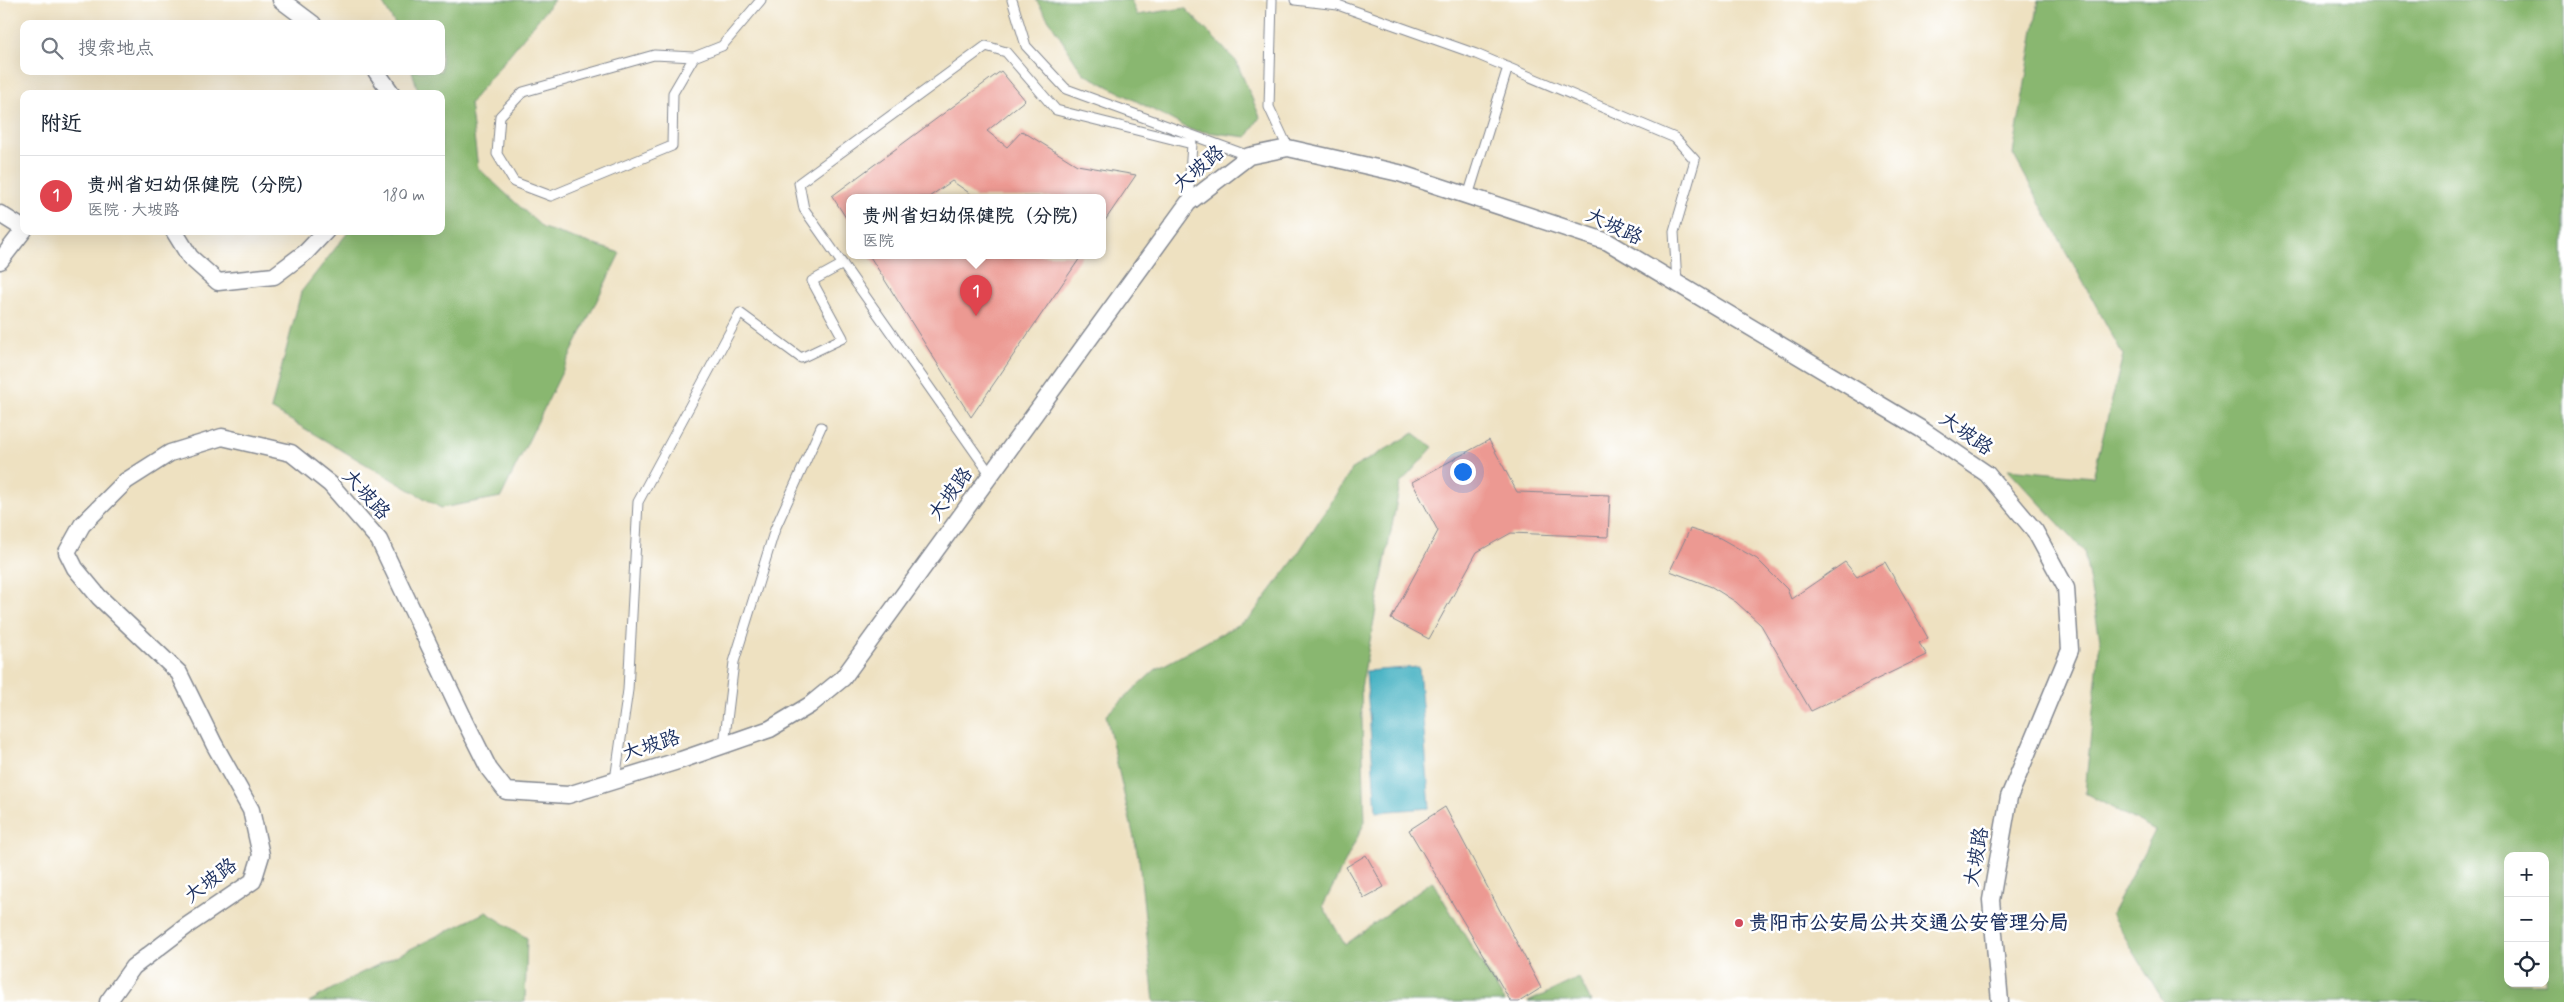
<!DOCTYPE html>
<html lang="zh">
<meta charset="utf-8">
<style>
:root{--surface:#fff;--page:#f6f6f7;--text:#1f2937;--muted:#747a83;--line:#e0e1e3;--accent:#db2777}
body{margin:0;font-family:Mynerve,"LXGW WenKai TC",sans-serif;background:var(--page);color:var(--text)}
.controls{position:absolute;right:15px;bottom:15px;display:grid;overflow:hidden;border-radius:10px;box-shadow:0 5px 20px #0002}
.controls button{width:45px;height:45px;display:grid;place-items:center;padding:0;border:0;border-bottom:1px solid var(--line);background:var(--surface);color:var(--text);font:25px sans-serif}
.you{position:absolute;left:1462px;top:471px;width:18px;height:18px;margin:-12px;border:4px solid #fff;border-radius:50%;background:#1a73e8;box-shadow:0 0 0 8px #1a73e833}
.badge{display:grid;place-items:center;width:32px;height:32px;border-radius:50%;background:var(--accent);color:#fff;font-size:16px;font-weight:700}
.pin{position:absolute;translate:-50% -41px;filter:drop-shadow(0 1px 2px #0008)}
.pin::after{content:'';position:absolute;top:26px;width:18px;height:15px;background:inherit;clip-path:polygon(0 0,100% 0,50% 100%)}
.popup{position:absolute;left:846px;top:194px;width:260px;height:65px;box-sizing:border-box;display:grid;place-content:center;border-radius:10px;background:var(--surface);filter:drop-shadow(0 1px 4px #0005);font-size:16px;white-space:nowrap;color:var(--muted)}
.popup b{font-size:19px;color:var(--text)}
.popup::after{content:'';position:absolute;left:50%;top:100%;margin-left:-10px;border:10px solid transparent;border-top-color:var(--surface)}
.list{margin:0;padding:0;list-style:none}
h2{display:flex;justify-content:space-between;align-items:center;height:65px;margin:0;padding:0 20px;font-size:21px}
h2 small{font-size:16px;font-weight:400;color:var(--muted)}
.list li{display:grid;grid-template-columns:32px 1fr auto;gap:15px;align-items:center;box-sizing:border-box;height:80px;padding:0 20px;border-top:1px solid var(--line)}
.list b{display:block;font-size:19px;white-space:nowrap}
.list p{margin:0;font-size:16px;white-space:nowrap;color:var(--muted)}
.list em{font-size:16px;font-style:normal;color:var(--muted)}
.icon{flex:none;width:28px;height:28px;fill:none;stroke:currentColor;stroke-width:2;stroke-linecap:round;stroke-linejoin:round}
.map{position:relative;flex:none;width:2564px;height:1002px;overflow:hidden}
.search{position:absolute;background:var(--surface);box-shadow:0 5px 20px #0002;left:20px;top:20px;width:425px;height:55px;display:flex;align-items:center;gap:12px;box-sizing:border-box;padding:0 18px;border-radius:10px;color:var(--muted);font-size:19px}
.panel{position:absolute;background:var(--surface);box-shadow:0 5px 20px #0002;left:20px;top:90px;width:425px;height:145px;border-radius:10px}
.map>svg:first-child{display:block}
</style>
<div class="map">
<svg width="2564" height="1002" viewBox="0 0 2564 1002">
<rect width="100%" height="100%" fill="#fff"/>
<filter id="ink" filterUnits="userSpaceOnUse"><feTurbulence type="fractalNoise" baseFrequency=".02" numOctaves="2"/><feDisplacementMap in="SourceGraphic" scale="10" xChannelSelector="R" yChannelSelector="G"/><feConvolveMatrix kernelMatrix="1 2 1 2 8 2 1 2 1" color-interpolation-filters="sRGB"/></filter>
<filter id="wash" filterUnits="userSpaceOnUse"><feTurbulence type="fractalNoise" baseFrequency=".0096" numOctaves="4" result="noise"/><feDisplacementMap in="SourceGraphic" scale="20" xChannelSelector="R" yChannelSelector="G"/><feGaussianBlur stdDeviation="1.12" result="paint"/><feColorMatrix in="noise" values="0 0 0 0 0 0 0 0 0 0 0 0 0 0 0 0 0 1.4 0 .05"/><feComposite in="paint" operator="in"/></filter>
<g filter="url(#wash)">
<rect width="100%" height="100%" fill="#eee1c1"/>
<path fill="#89b76f" stroke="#527366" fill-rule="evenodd" d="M381 0H554L470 103 478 168 543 228 620 253 501 497 441 508 271 409 301 292 349 231H441V94H419L412 71H441V24H395Z
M1036 0H1131L1137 15 1185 8 1236 61 1260 117 1247 137 1191 130 1083 73Z
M2039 0H2564V999L2560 1002H2164L2111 914 2155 831 2085 793 2100 639 2084 551 2008 469 2093 477 2123 355 2013 154ZM2508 856H2545V983H2508Z
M1414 433 1433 447 1400 484 1361 688 1365 822 1323 906 1345 945 1432 881 1505 1002H1154L1139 860 1106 715 1155 670 1250 618 1293 561 1353 468Z
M486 912 527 938 525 1002H309L353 977Z
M1579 978 1591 1002H1528Z"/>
<path fill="#46b2c3" stroke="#307090" d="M1419 667 1430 808 1376 812 1366 671Z"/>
<g id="blocks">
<path fill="#ec9992" d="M1001 71 1025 100 987 131 1007 147 1022 131 1077 165 1136 175 1102 225V197H975L952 181 929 197H850V224L832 196Z
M869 255H1082L971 417Z
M1489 440 1517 492 1610 495 1608 537 1511 533 1477 552 1429 639 1391 619 1438 531 1412 482Z
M1690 529 1720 538 1757 559 1787 589 1791 599 1845 562 1857 577 1885 562 1928 638 1919 643 1927 655 1811 711 1761 625 1736 602 1712 587 1670 571Z
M1445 807 1541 988 1519 1002H1511L1409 830Z
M1366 855 1384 887 1364 898 1346 867Z"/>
</g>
</g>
<g filter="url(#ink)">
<use href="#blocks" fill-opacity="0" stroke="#848890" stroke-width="1"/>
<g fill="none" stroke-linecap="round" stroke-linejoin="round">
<g stroke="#848890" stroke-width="11">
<path id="service" d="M1012 0 1026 46 1066 89 1249 156
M1272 0 1269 107 1288 148
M1295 0 1338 5 1476 54 1675 138 1695 160 1674 232 1677 283
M694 57 673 93 672 146 551 196 514 182 497 154 500 116 523 92 654 55 694 57 722 46 761 0
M1468 196 1508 67
M991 475 804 209 799 183 986 46 1006 52 1056 110 1192 144 1188 203
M724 745 734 662 775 529 821 427
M615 780 628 690 638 502 740 313 801 358 843 338 812 281 843 264"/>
</g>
<g stroke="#848890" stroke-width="19">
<path id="minor" d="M281 0 313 24
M376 71 392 94
M0 214 24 229
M174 231 190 257 218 282 274 276 306 252 326 231
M0 261 24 230
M108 1002 133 967 188 925 253 881 261 855 251 810 214 744 179 673 99 597 75 568 67 552 82 525 126 481 170 453 222 437 291 453 330 484 379 540 464 719 489 769 506 791 568 795 681 760 770 729 810 705 843 678 1188 203 1249 156 1288 148 1399 173 1608 242 1921 429 1987 474 2035 531 2066 588 2070 650 2009 797 1991 900 2000 1002"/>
</g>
<use href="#service" stroke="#fff" stroke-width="9"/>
<use href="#minor" stroke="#fff" stroke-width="16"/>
</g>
</g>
<circle fill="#d1495b" stroke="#fff" stroke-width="2" cx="1739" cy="923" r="5"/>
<g text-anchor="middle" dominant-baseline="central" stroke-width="5" stroke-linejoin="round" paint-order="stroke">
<g font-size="20" fill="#1b2f5e" stroke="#fff">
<text transform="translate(1199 169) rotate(-40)">大坡路</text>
<text transform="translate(1614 227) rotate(25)">大坡路</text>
<text transform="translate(1966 434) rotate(35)">大坡路</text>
<text transform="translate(951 494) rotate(-54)">大坡路</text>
<text transform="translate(366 495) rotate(48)">大坡路</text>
<text transform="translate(651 746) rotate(-18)">大坡路</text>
<text transform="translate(1977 857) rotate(-80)">大坡路</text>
<text transform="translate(211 881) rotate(-37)">大坡路</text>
</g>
<g font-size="20" font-weight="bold" fill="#1b2f5e" stroke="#fff" text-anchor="start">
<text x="1749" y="923">贵阳市公安局公共交通公安管理分局</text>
</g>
</g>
</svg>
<div class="controls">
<button>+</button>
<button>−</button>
<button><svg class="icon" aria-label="locate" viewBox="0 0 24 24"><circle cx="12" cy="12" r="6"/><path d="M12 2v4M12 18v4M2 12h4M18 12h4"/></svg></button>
</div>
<div class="you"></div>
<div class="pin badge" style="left:976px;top:316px;background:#e0444e">1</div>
<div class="popup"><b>贵州省妇幼保健院（分院）</b>医院</div>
<div class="search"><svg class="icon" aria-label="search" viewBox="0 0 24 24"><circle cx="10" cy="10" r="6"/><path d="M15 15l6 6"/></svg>搜索地点</div>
<section class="panel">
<h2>附近<small></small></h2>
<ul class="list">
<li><span class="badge" style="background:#e0444e">1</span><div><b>贵州省妇幼保健院（分院）</b><p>医院 · 大坡路</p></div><em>180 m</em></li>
</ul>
</section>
</div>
